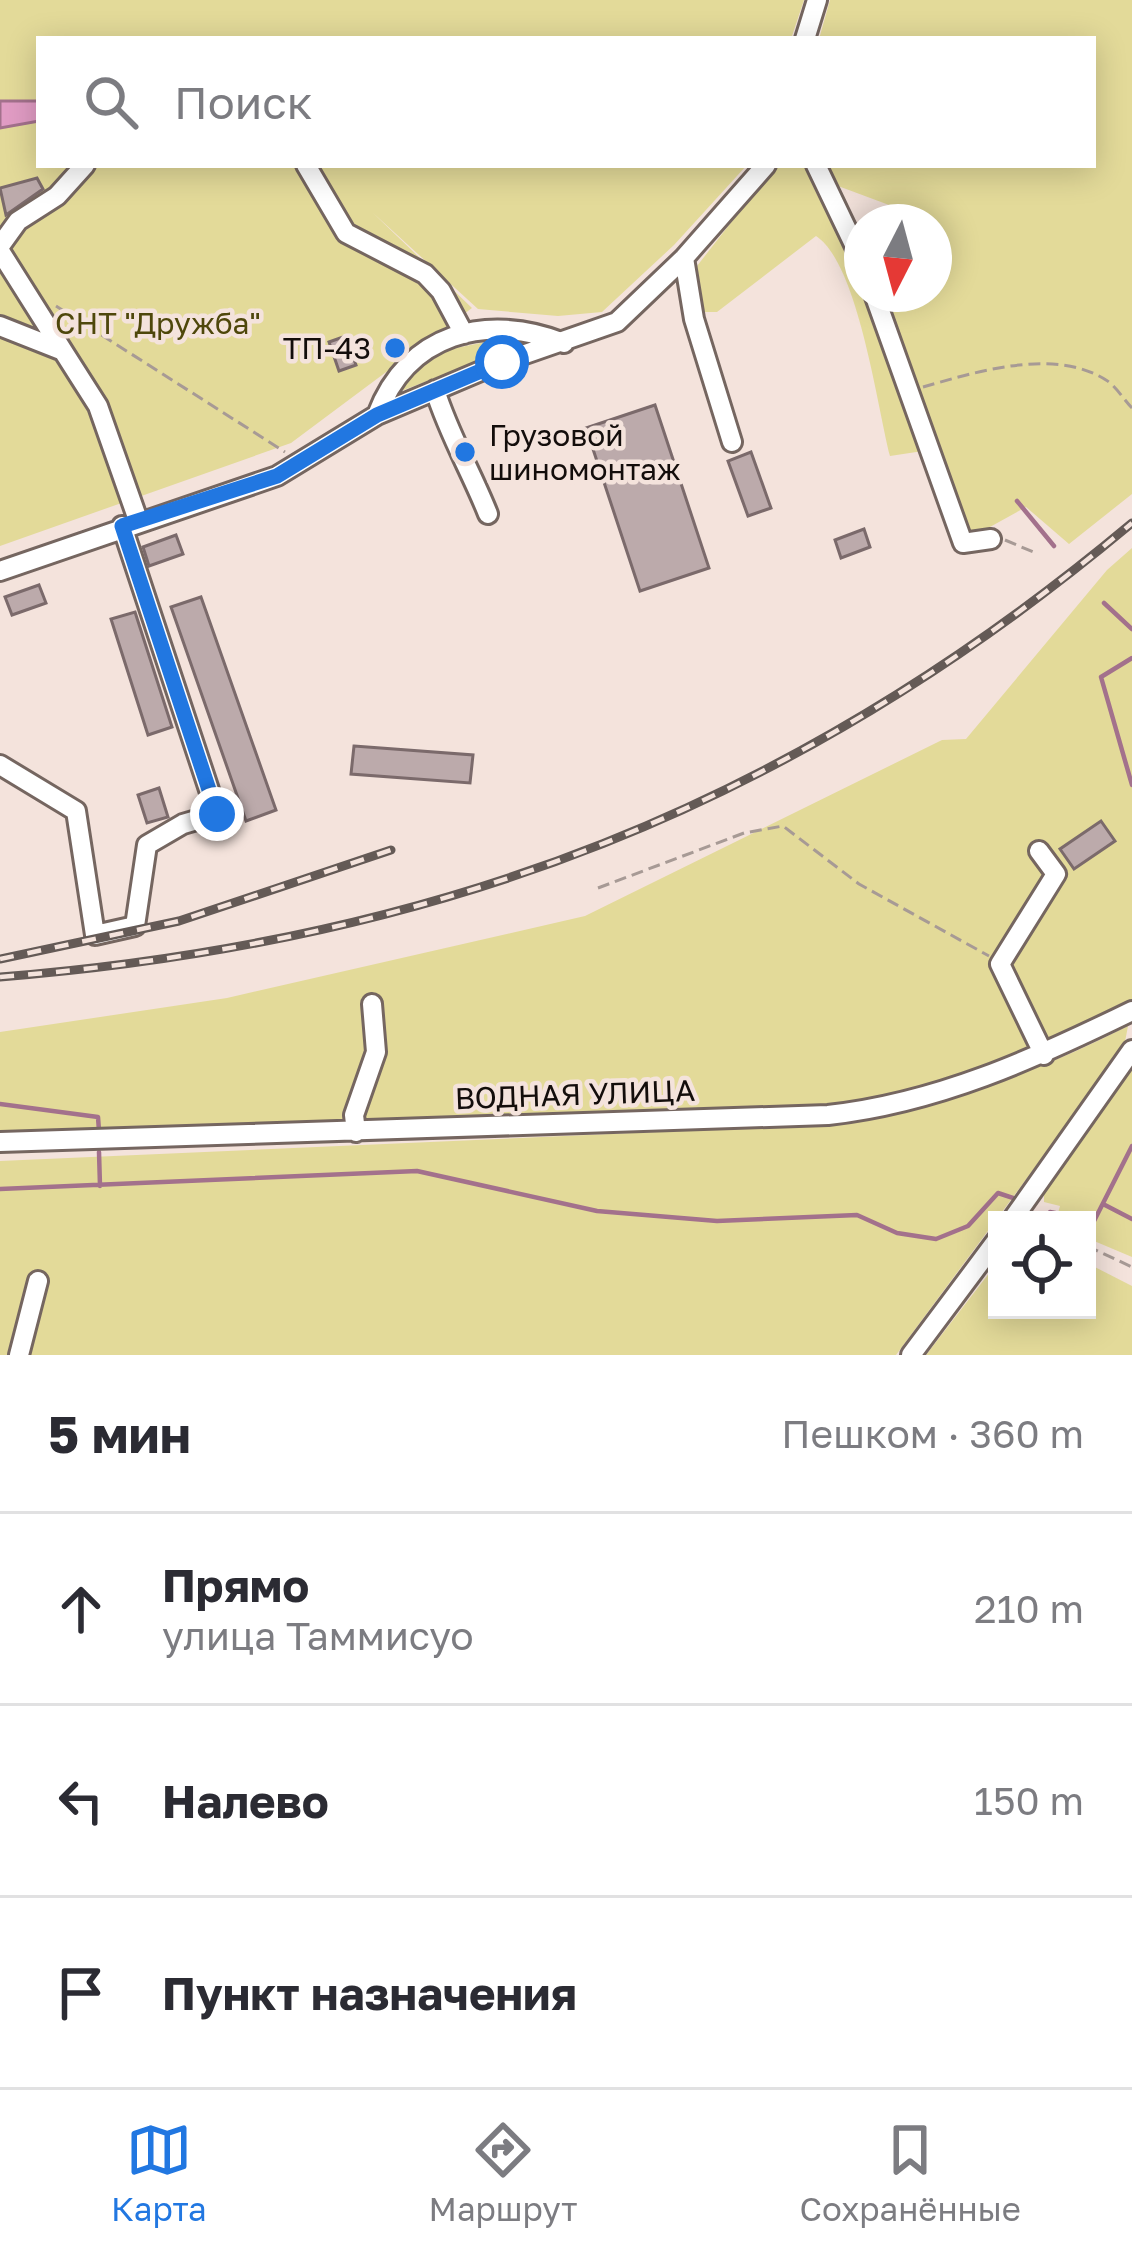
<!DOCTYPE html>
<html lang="ru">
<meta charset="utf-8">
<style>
:root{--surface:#fff;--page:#f7f7f7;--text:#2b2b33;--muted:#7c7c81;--line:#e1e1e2;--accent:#2177e1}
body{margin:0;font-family:"Golos Text",sans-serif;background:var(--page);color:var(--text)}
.controls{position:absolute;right:36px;bottom:36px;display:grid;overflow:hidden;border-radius:0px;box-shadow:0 6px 30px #0003}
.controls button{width:108px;height:108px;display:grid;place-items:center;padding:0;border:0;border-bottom:3px solid var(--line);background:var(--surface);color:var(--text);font:60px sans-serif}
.compass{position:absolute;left:844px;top:204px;width:108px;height:108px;border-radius:50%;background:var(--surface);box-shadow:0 6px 30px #0003;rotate:186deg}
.stop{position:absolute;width:36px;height:36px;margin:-27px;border:9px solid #2177e1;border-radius:50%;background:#fff}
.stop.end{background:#2177e1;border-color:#fff;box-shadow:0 3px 12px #0008}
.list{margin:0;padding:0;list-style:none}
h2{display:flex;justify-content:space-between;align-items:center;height:156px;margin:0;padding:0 48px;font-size:51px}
h2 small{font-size:39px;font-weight:400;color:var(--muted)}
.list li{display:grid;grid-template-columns:78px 1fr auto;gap:36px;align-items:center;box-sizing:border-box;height:192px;padding:0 48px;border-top:3px solid var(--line)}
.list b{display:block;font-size:45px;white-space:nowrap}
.list p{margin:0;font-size:39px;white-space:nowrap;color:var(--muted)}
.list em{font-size:39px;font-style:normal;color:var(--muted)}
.icon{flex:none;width:66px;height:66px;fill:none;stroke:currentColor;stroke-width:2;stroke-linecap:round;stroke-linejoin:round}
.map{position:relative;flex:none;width:1132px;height:1355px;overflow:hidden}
.search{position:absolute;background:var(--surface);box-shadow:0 6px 30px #0003;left:36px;right:36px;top:36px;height:132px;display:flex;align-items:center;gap:30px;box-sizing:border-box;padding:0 42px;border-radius:0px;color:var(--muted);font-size:45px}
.sheet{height:732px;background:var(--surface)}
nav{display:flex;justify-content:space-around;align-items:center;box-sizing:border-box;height:168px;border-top:3px solid var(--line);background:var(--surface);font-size:33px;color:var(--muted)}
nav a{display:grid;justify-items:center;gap:6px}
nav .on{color:var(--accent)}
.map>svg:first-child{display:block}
</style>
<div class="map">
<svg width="1132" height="1355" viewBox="0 0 1132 1355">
<rect width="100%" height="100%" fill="#f4e3dc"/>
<path fill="#e3da99" d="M0 0H804L791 39H39V165H747L674 245 602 312 558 316 478 309 372 212 472 308 291 443 0 546Z
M830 0H1132V494L1069 544 1026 507 970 538 883 294H934V222H915L924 218 830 183 827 165H1093V39H819Z
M776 165H806C816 212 862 241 862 294H867L923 451 890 456C877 405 858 263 816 236L717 312H704L697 266Z
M495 340 528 342 391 395 432 353Z
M1132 548V1004C1038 1051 945 1086 841 1104L0 1134V1032L227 998 585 916 942 740 966 739 1107 570Z
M1128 1026 1124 1047 896 1355H0V1161L837 1124C941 1106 1034 1074 1128 1026Z
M1132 1067V1257L1087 1238V1220H1056L1060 1206 1044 1202V1192Z
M997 1263V1310H1087V1263L1132 1286V1355H926Z"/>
<path fill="#e19cc4" stroke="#a3718c" stroke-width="3" d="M0 101H39V121L0 128Z"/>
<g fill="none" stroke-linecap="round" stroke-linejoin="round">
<path stroke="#a3718c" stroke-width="4.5" d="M1017 501 1054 546
M1104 603 1132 629
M1132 658 1101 677 1132 785
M0 1104 98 1117 99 1131
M99 1152 100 1186
M0 1189 417 1171 597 1211 717 1221 857 1215 897 1233 936 1239 968 1226 998 1193 1019 1200
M1103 1204 1132 1219
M1050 1212 1094 1221 1132 1146"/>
</g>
<path fill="#bcaaab" stroke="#7b6a6b" stroke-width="3" d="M37 178 43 189 6 215 0 188Z
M346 336 356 365 339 371 329 342Z
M655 405 709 568 640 591 586 428Z
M751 452 771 508 748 516 728 461Z
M864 529 870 547 841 558 835 540Z
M176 535 183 554 149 566 143 547Z
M39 585 46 603 12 615 5 597Z
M201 597 276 810 246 821 171 607Z
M135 612 172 727 148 735 111 619Z
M354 746 473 755 470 783 351 774Z
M159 788 168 817 147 823 138 795Z
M1101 821 1115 841 1074 869 1060 849Z"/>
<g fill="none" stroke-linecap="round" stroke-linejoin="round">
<g stroke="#756660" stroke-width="24">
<path id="minor" d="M805 39 817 0
M306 165 346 233 425 274 441 291 464 334
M816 165 862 261
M0 246 18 221 57 196 85 165
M0 251 63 351
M684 258 694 319 732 442
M874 294 963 543 991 539
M0 326 63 351 98 406 138 520
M435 390C449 435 471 471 488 514
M377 415C407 334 486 312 564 343
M0 571 277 476 377 415 502 362 617 322 684 258 766 165
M0 765 76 811 95 935 135 926 147 845 183 824 217 814 122 526
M1039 851 1056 874 1000 964 1044 1055
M356 1132 354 1115 376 1052 372 1004
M0 1142 828 1115C937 1103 1034 1059 1132 1011
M1012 1220 1132 1050
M19 1355 38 1281
M911 1355 997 1240"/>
</g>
<path stroke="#a79a95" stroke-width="3" stroke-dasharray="12 6" stroke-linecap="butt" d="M56 306 285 452
M923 387C976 372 1054 347 1106 380 1116 386 1124 400 1132 408
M1005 540 1038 554
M598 888 744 833 783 826 859 884 989 956
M1087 1246 1132 1267"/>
<use href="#minor" stroke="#fff" stroke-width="18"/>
<g stroke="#645a56" stroke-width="9">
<path id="rail" d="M0 959 179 921 391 850
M0 977C439 942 793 807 1132 523"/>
</g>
<use href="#rail" stroke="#f4e3dc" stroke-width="4.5" stroke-dasharray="14" stroke-linecap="butt"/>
</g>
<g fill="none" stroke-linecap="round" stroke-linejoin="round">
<path stroke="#2177e1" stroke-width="15" d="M217 814 122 526 277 476 377 415 502 362"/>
</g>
<g fill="#2177e1" stroke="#f4e3dc" stroke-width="4.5">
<circle cx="395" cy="348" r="12"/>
<circle cx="465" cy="452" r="12"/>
</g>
<g text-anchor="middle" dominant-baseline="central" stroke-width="9" stroke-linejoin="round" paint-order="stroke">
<g font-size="30" fill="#4e470b" stroke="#f4e3dc">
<text x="158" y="323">СНТ "Дружба"</text>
</g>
<g font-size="30" fill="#130d0b" stroke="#f4e3dc" text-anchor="end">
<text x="371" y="348">ТП-43</text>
<text x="489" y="435" text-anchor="start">Грузовой<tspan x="489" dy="34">шиномонтаж</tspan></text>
</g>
<g font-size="30" fill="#130d0b" stroke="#f4e3dc">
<text transform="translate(575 1094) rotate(-2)">ВОДНАЯ УЛИЦА</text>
</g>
</g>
</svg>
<div class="controls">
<button><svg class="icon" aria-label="locate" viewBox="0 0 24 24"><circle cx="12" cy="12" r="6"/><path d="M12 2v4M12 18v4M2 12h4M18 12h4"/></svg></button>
</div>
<svg class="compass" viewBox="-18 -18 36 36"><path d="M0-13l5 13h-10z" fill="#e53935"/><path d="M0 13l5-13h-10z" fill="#7c7c81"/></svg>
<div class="stop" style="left:502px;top:362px"></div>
<div class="stop end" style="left:217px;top:814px"></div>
<div class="search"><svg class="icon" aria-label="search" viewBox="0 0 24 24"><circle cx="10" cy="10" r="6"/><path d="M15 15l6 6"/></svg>Поиск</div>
</div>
<section class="sheet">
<h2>5 мин<small>Пешком · 360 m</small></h2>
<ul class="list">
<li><svg class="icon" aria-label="ahead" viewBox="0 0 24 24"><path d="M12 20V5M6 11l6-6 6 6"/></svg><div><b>Прямо</b><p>улица Таммисуо</p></div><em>210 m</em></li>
<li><svg class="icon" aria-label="left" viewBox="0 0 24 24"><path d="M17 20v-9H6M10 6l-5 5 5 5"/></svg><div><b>Налево</b></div><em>150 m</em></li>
<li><svg class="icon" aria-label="arrive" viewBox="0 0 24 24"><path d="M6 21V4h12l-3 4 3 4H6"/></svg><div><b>Пункт назначения</b></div></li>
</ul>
</section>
<nav>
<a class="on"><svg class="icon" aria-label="map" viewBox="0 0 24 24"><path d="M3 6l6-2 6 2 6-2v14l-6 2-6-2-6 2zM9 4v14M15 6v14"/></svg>Карта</a>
<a><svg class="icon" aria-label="directions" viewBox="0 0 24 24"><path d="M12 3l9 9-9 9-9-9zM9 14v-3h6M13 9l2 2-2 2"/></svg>Маршрут</a>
<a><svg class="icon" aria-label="saved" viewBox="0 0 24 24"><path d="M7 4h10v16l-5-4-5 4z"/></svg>Сохранённые</a>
</nav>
